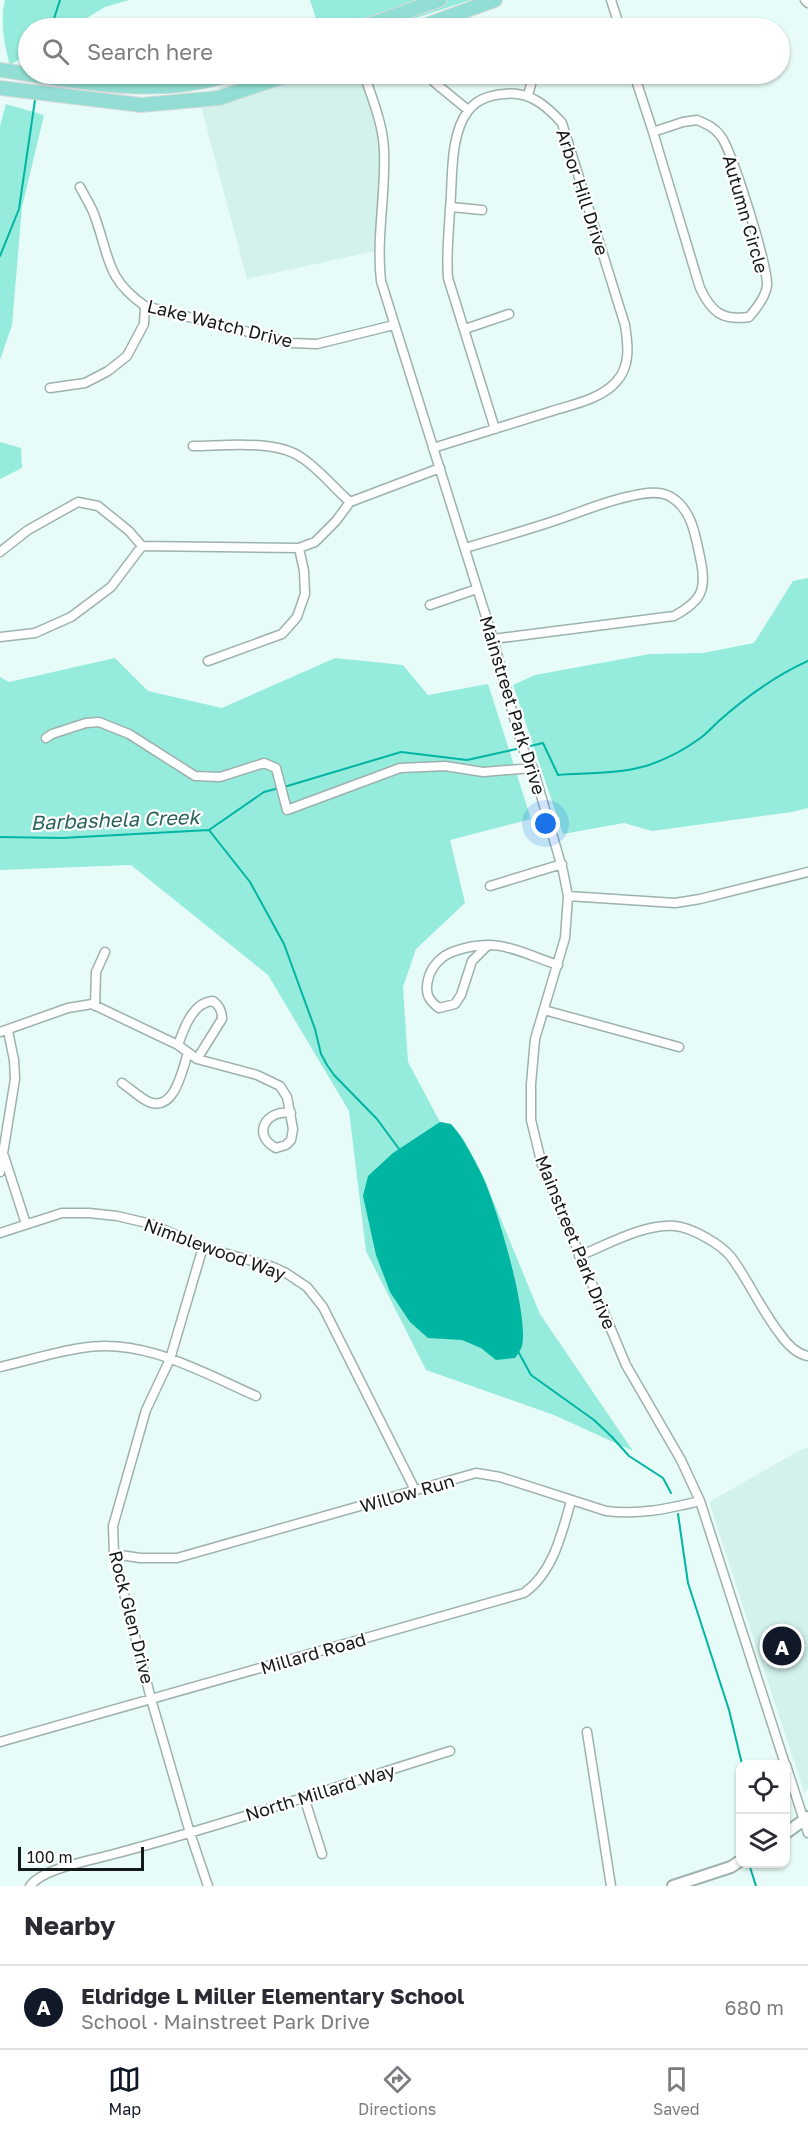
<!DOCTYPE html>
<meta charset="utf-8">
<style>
:root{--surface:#fff;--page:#f2f2f3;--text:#2b2b33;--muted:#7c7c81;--line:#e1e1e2;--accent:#111827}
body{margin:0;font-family:"Golos Text",sans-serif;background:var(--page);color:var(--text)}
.controls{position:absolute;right:18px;bottom:18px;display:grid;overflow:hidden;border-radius:12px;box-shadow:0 2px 4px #0004}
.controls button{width:54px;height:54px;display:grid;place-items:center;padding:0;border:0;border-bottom:2px solid var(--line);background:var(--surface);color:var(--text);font:30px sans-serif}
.scale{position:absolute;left:18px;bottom:15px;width:126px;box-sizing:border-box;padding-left:6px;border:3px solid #131a19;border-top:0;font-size:16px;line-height:21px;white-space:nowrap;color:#131a19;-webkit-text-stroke:4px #fff;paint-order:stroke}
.you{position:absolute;left:546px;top:824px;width:21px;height:21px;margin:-15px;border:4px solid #fff;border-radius:50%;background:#1a73e8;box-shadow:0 0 0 9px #1a73e833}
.badge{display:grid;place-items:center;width:39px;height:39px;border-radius:50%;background:var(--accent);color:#fff;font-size:20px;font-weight:700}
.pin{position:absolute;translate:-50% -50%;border:3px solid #fff;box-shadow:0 2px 6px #0006}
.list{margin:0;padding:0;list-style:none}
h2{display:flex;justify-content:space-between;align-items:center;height:78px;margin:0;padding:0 24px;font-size:26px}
h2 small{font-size:20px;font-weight:400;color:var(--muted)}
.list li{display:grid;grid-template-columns:39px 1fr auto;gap:18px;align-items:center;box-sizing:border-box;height:84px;padding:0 24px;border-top:2px solid var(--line)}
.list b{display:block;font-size:22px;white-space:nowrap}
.list p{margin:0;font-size:20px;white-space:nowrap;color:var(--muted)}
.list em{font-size:20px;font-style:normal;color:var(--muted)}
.icon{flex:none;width:33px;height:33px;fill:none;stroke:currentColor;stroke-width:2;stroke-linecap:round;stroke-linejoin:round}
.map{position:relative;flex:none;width:808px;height:1886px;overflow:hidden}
.search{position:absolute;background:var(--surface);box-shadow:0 2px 4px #0004;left:18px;right:18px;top:18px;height:66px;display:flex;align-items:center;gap:15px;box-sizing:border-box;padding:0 21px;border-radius:33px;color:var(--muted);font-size:22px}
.sheet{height:162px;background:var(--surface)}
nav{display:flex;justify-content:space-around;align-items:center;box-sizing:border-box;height:84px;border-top:2px solid var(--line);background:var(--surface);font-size:16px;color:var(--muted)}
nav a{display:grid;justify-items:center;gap:3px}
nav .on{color:var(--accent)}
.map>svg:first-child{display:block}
</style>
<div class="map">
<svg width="808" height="1886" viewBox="0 0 808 1886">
<rect width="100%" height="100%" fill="#e7fcf8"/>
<path fill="#d3f2ec" d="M257 74H363L382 153 384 249 247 279 198 96Z
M808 1448V1789L804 1792 709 1502 802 1449Z"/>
<path fill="#95ebdc" d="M5 0H129L105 7 70 28H28V54L10 65C4 45 0 19 5 0Z
M310 0H471L385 28H319Z
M6 104 44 115 22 207 12 325 0 360V126Z
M0 442 21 448 22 468 0 479Z
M808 578V808L792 812 652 831 624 823 563 834 513 685 535 675 650 654 703 653 754 643 793 581Z
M115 658 148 691 222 708 335 658 403 665 428 695 488 684 531 819 450 840 465 903 416 949 403 987 408 1062 440 1122 451 1124 463 1138 483 1176 540 1314 633 1451 554 1415 426 1370 366 1251 349 1111 268 975 131 865 0 870V677L9 682Z"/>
<path fill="#01b5a3" d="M440 1122 451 1124C464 1139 473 1157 482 1175 497 1207 529 1314 522 1346 521 1350 518 1354 515 1358L496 1360 481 1348 462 1340 428 1338 410 1322 390 1292 376 1255 363 1196 368 1176 393 1153Z"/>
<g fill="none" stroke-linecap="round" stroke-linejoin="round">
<path stroke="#01b5a3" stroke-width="2" d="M51 28 60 0
M0 256 19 209 35 100
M526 747 543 743 558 775C587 773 618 774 646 766 664 760 684 750 699 739 707 734 713 726 720 720 746 697 777 675 808 661
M284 787 401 752 467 760 521 748
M209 830 250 882 284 944 315 1029 321 1054 327 1065 334 1075 377 1119 399 1149
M0 837 62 838 209 830 264 792 279 788
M519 1353 531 1375 594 1420 612 1437 629 1456 663 1478 671 1493
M678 1514 688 1583 729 1710 742 1764
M740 1833V1840
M749 1864 756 1886"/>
<g stroke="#9db1ad" stroke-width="11">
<path id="minor" d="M611 0 620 28
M805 0 808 3
M364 74C372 98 383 124 384 150 386 194 376 237 381 281L493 639 513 714 526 758 533 768 563 871 568 896 565 938 535 1039 531 1084V1120L542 1165 626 1365 681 1460 700 1501 785 1764
M634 74 653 132
M434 82 468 110
M528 95 534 74
M697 120C706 124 714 127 720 135 732 149 768 267 767 285 766 297 756 309 749 317 721 321 711 311 700 288L653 132 683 122Z
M80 187C85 197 92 207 95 217 110 258 106 279 145 306L292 343 317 344 394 325
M451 207 482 210
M465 329 509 314
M50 388 85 383 108 371 127 356 144 324 145 306
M193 446C224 446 276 439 302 458 319 469 334 488 350 502
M433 448C472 436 510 424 549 412 570 405 600 400 616 382 631 366 628 344 625 325L562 123C546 105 529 91 504 94 490 95 476 100 468 111 449 136 453 180 450 209 449 232 446 255 448 278L495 429
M142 546 299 548 315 542 336 521 350 502 440 468
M465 548C496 539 527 530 557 520 581 512 606 501 631 496 644 493 660 490 671 497 693 510 696 539 701 562 707 591 700 602 674 616L493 639
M0 552 28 530 78 502 98 506 129 531 142 546 111 587 71 617 35 633 0 637
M430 605 477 589
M208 661 282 634 297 617 305 594 304 571 299 548
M46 738 52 734 86 723 99 722 129 734 195 776 220 777 264 763 276 768 287 810 400 768 445 766 483 772 533 768
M490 886 562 864
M568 896 675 903 700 899 808 872
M488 945 472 961 461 995 455 1004 439 1008C428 1000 425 993 428 980 431 966 442 955 455 951 498 936 518 952 558 965
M95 1006 96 972 105 952
M544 1010 679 1047
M0 1032 68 1008 92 1004 178 1045 197 1059 257 1075 280 1086 287 1097 293 1129 291 1140 286 1145 276 1148C251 1135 266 1109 291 1113
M178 1045C184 1028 193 1002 213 1001 220 1006 222 1011 222 1019L197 1059
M122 1083C131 1089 140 1098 149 1102 175 1112 182 1070 188 1053
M4 1156 26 1224
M0 1172 15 1079 14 1060 8 1031
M0 1233 62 1213H89L117 1216 151 1224 203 1247 273 1267 286 1273 307 1287 323 1307 415 1490
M203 1247 170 1359 146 1410 113 1526 114 1554 151 1699 190 1833 208 1886
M579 1256C609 1244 642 1224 675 1226 686 1227 696 1232 705 1237 714 1242 725 1249 731 1257 749 1281 761 1310 780 1334 787 1344 796 1354 808 1356
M0 1367C27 1361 54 1352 81 1348 143 1337 201 1372 256 1396
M114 1554 140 1558H177L476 1473 500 1477 606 1511C640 1515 667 1509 700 1501
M587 1732 611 1886
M0 1742 524 1593C553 1573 562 1533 571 1501
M786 1765 808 1833
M304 1797 322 1854
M30 1886C43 1868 93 1860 114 1854 227 1824 338 1786 450 1751"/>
</g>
<g stroke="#9db1ad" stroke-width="14">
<path id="tertiary" d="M786 1833 808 1817
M673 1886 731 1867 740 1861"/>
</g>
<g stroke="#d9dada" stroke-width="16">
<path id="primary" d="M360 28 439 0
M418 28 495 0
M0 70C76 81 156 99 231 74
M0 88 141 105 219 98 291 74"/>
</g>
<use href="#minor" stroke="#fff" stroke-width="8"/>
<use href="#tertiary" stroke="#fff" stroke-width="10"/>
<use href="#primary" stroke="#93ded4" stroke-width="14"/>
</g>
<g text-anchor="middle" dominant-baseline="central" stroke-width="4.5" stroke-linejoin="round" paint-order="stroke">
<g font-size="18" fill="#131a19" stroke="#fff">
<text transform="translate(583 192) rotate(72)">Arbor Hill Drive</text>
<text transform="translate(746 214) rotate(74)">Autumn Circle</text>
<text transform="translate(220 323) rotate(14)">Lake Watch Drive</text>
<text transform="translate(513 705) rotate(73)">Mainstreet Park Drive</text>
<text transform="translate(576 1242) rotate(68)">Mainstreet Park Drive</text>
<text transform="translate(215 1249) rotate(20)">Nimblewood Way</text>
<text transform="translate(407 1493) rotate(-16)">Willow Run</text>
<text transform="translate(132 1617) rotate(76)">Rock Glen Drive</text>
<text transform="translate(313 1653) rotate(-16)">Millard Road</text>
<text transform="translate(320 1792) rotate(-17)">North Millard Way</text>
</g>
<g font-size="20" font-style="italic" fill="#29625a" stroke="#fff">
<text transform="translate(115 819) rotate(-2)">Barbashela Creek</text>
</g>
</g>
</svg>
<div class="controls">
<button><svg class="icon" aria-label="locate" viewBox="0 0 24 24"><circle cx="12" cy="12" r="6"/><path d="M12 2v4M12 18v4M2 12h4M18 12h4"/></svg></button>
<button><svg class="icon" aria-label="layers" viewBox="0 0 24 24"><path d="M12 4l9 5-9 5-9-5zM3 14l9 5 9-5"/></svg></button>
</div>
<div class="scale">100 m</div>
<div class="you"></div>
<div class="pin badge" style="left:782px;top:1646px">A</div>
<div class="search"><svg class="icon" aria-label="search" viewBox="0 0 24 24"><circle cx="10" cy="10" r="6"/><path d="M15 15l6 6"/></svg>Search here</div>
</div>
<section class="sheet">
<h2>Nearby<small></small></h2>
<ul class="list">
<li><span class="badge">A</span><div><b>Eldridge L Miller Elementary School</b><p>School · Mainstreet Park Drive</p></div><em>680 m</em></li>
</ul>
</section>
<nav>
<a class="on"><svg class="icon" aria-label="map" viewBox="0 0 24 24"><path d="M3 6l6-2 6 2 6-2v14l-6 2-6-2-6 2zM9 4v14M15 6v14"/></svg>Map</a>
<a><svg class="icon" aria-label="directions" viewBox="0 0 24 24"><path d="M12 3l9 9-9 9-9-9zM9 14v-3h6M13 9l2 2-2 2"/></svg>Directions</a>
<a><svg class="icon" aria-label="saved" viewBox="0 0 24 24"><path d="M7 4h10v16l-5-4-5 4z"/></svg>Saved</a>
</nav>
